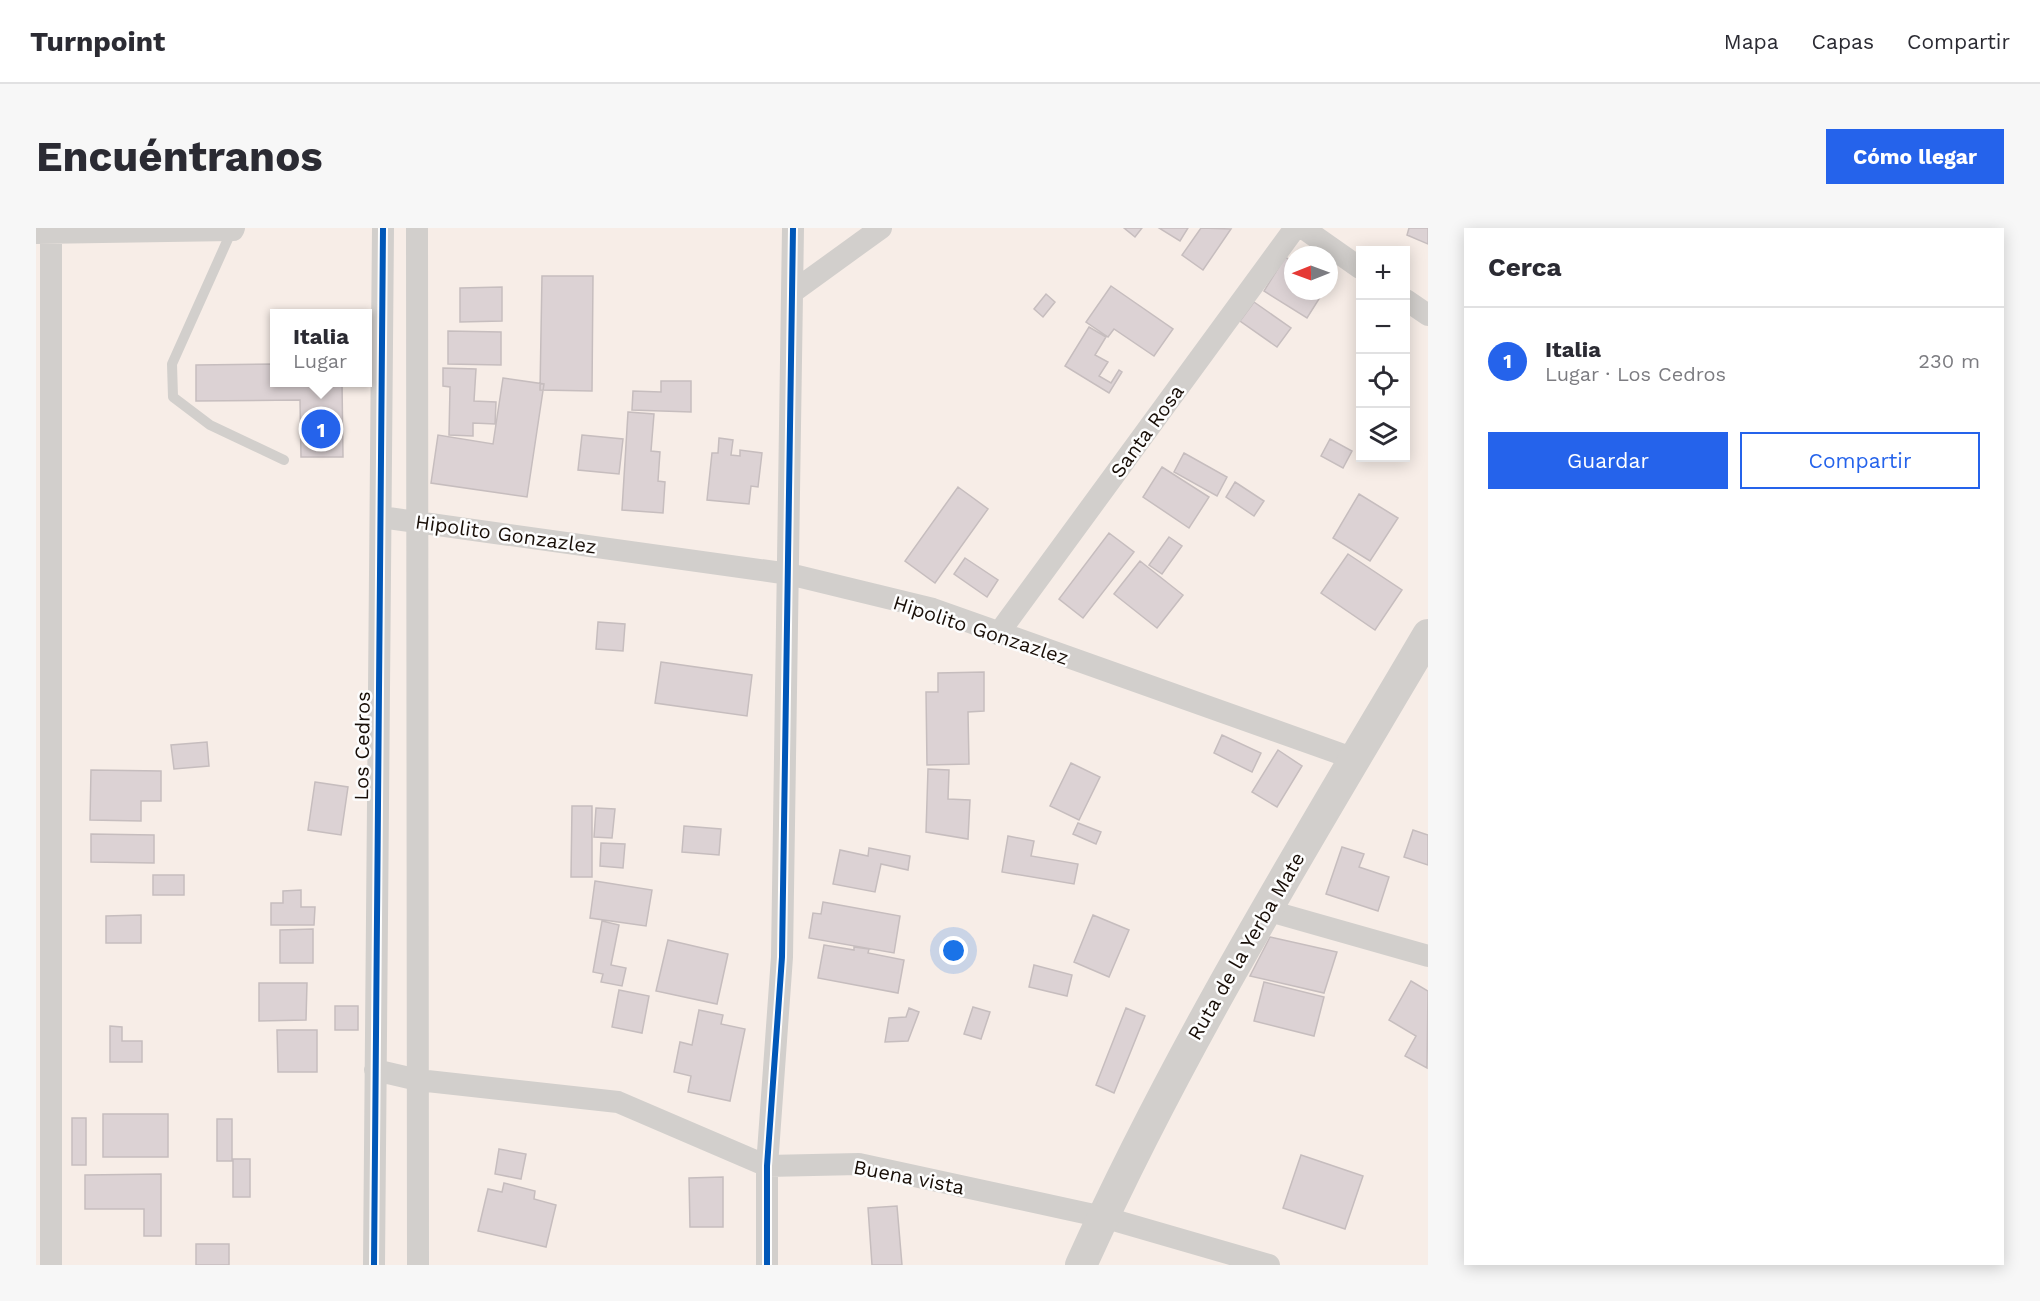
<!DOCTYPE html>
<html lang="es">
<meta charset="utf-8">
<style>
:root{--surface:#fff;--page:#f7f7f7;--text:#2b2b33;--muted:#7c7c81;--line:#e1e1e2;--accent:#2563eb}
body{margin:0;font-family:"Work Sans",sans-serif;background:var(--page);color:var(--text)}
.controls{position:absolute;right:18px;top:18px;display:grid;overflow:hidden;border-radius:0px;box-shadow:0 3px 15px #0003}
.controls button{width:54px;height:54px;display:grid;place-items:center;padding:0;border:0;border-bottom:2px solid var(--line);background:var(--surface);color:var(--text);font:30px sans-serif}
.compass{position:absolute;left:1248px;top:18px;width:54px;height:54px;border-radius:50%;background:var(--surface);box-shadow:0 3px 15px #0003;rotate:269deg}
.you{position:absolute;left:918px;top:723px;width:21px;height:21px;margin:-15px;border:4px solid #fff;border-radius:50%;background:#1a73e8;box-shadow:0 0 0 9px #1a73e833}
.badge{display:grid;place-items:center;width:39px;height:39px;border-radius:50%;background:var(--accent);color:#fff;font-size:20px;font-weight:700}
.pin{position:absolute;translate:-50% -50%;border:3px solid #fff;box-shadow:0 2px 6px #0006}
.popup{position:absolute;left:234px;top:81px;width:102px;height:78px;box-sizing:border-box;display:grid;place-content:center;border-radius:0px;background:var(--surface);filter:drop-shadow(0 2px 4px #0005);font-size:20px;white-space:nowrap;color:var(--muted)}
.popup b{font-size:22px;color:var(--text)}
.popup::after{content:'';position:absolute;left:50%;top:100%;margin-left:-12px;border:12px solid transparent;border-top-color:var(--surface)}
.list{margin:0;padding:0;list-style:none}
h2{display:flex;justify-content:space-between;align-items:center;height:78px;margin:0;padding:0 24px;font-size:26px}
h2 small{font-size:20px;font-weight:400;color:var(--muted)}
.list li{display:grid;grid-template-columns:39px 1fr auto;gap:18px;align-items:center;box-sizing:border-box;height:108px;padding:0 24px;border-top:2px solid var(--line)}
.list b{display:block;font-size:22px;white-space:nowrap}
.list p{margin:0;font-size:20px;white-space:nowrap;color:var(--muted)}
.list em{font-size:20px;font-style:normal;color:var(--muted)}
.actions{display:flex;gap:12px;padding:18px 24px}
.actions a{flex:1;padding:14px 0;border:2px solid var(--accent);border-radius:0px;text-align:center;font-size:21px;color:var(--accent)}
.actions .main{background:var(--accent);color:#fff}
.icon{flex:none;width:33px;height:33px;fill:none;stroke:currentColor;stroke-width:2;stroke-linecap:round;stroke-linejoin:round}
.map{position:relative;flex:none;width:1392px;height:1037px;overflow:hidden;border-radius:0px}
header{display:flex;align-items:center;gap:36px;box-sizing:border-box;height:84px;padding:0 30px;background:var(--surface);border-bottom:2px solid var(--line)}
header strong{font-size:28px}
nav{display:flex;gap:33px;margin-inline-start:auto;font-size:21px}
.intro{display:flex;align-items:center;justify-content:space-between;box-sizing:border-box;height:144px;padding:0 36px}
h1{margin:0;font-size:42px}
.button{padding:15px 27px;border-radius:0px;background:var(--accent);color:#fff;font-size:21px;font-weight:700}
main{display:flex;gap:36px;padding:0 36px}
aside{flex:1;background:var(--surface);border-radius:0px;box-shadow:0 3px 15px #0003}
.map>svg:first-child{display:block}
</style>
<header>
<strong>Turnpoint</strong>
<nav><a>Mapa</a><a>Capas</a><a>Compartir</a></nav>
</header>
<div class="intro"><h1>Encuéntranos</h1><a class="button">Cómo llegar</a></div>
<main>
<div class="map">
<svg width="1392" height="1037" viewBox="0 0 1392 1037">
<rect width="100%" height="100%" fill="#f7ede7"/>
<path fill="#dcd2d4" stroke="#c6bdbe" stroke-width="1.5" d="M1088 0H1106L1099 9Z
M1123 0H1152L1144 13Z
M1165 0 1195 1 1167 42 1146 27Z
M1373 0H1392V16L1371 7Z
M1249 29 1257 34V63H1288L1271 90 1228 63Z
M506 48H557L556 163 504 162Z
M1075 58 1137 101 1118 128 1078 101 1072 109 1050 94Z
M466 59V93L424 94V60Z
M1010 66 1019 74 1007 89 998 81Z
M1218 74 1255 100 1241 119 1204 93Z
M1053 99 1070 109 1059 127 1072 134 1063 148 1075 155 1083 142 1086 144 1073 165 1029 138Z
M412 103 465 104V137L412 136Z
M238 136V154H306L307 229H265L264 172 160 173V137Z
M407 140 440 141 438 173 460 174 459 196 437 195V208L413 207 414 159 407 158Z
M467 150 508 156 491 269 395 255 402 207 457 216Z
M625 153H655V184L596 182 597 163 625 164Z
M592 184 618 186 615 223 624 224 622 253 629 254 627 285 586 282Z
M546 207 587 211 583 246 542 242Z
M683 210 697 212 695 227 704 228V222L726 225 722 259 715 258 713 276 671 272 676 225H682Z
M1294 211 1316 223 1307 240 1285 228Z
M1148 225 1191 249 1181 268 1138 244Z
M1126 239 1173 269 1153 300 1107 269Z
M1199 254 1228 273 1218 288 1190 269Z
M922 259 952 281 899 355 869 333Z
M1323 266 1362 290 1334 333 1297 310Z
M1073 305 1098 324 1047 390 1023 371Z
M1133 309 1146 318 1126 346 1113 337Z
M1312 326 1366 362 1339 402 1285 365Z
M929 330 962 352 951 369 918 346Z
M1104 333 1147 367 1121 400 1078 366Z
M562 394 589 396 587 423 560 421Z
M625 434 716 447 711 488 619 475Z
M948 444V483L932 484 933 536 891 537 890 464H902V445Z
M1186 507 1225 525 1216 544 1178 525Z
M171 514 173 538 138 541 135 517Z
M1242 522 1266 538 1241 579 1216 564Z
M1035 535 1064 549 1043 592 1014 578Z
M892 541 913 542 912 571 934 572 932 611 890 604Z
M55 542 125 543V573H105V593L54 592Z
M279 554 312 559 305 607 272 602Z
M536 578H556V649H535Z
M560 580 579 581 576 610 558 609Z
M1042 595 1065 604 1060 616 1037 606Z
M648 598 685 601 683 627 646 624Z
M1377 602 1392 607V637L1368 629Z
M55 606 118 607V635L55 634Z
M972 608 998 613 995 628 1042 636 1038 656 966 644Z
M565 615 589 616 587 640 564 638Z
M1306 619 1328 626 1323 639 1353 649 1342 683 1290 666Z
M833 620 874 628 872 642 845 636 839 664 797 656 804 622 832 628Z
M117 647H148V667H117Z
M559 653 616 662 610 698 554 690Z
M265 662V679H279L278 697H235V675H247V663Z
M787 674 864 688 858 725 773 710 777 685 785 686Z
M105 687V715H70V688Z
M1057 687 1093 702 1073 749 1038 734Z
M566 693 583 697 575 737 590 740 586 758 565 754 567 746 557 744Z
M277 701V735H244V702Z
M1234 709 1301 724 1288 765 1214 748Z
M632 712 692 726 681 776 620 763Z
M788 717 818 722V719L833 721 832 725 868 732 862 765 782 750Z
M998 737 1036 747 1031 768 993 759Z
M1375 753 1392 763 1391 840 1369 828 1380 808 1353 792Z
M1228 754 1288 769 1278 808 1218 793Z
M223 755H271L270 792 223 793Z
M583 762 613 768 606 805 576 799Z
M299 778H322V802H299Z
M937 779 954 784 945 811 928 806Z
M873 780 883 784 872 813 849 814 853 790 870 789Z
M1090 780 1109 788 1078 865 1060 857Z
M663 782 687 787 685 796 709 801 694 873 652 864 655 848 638 844 644 814 656 817Z
M74 798 86 799V813H106V834H74Z
M241 802H281V844H242Z
M67 886H132V929H67Z
M36 890H50V937H36Z
M181 891H196V933H181Z
M463 921 490 926 485 951 459 946Z
M1265 927 1327 948 1309 1001 1247 980Z
M197 931H214V969H197Z
M125 946V1008H108V981H49V947Z
M687 949V999H654L653 950Z
M468 955 499 963 498 971 520 977 510 1019 442 1003 452 961 466 964Z
M861 978 866 1037H836L832 980Z
M160 1016H193V1037H160Z"/>
<g fill="none" stroke-linecap="round" stroke-linejoin="round">
<path stroke="#d2cfcc" stroke-width="10" d="M196 2 136 136 137 169 174 197 248 232"/>
<path stroke="#d2cfcc" stroke-width="22" d="M381 0 382 1037
M1267 0 1324 40
M1 5 197 2 198 0
M758 63 845 0
M1370 72 1392 87
M345 289 753 346 897 381 1319 531
M962 406 1259 0
M1230 682 1392 728
M339 842 382 852 582 874 731 938 823 936 1067 989 1233 1037
M15 1037V0
M338 1037 347 0
M731 1037V938L746 729 757 0"/>
<path stroke="#d2cfcc" stroke-width="32" d="M1045 1037C1144 818 1270 614 1392 407"/>
<g stroke="#fdfdfd" stroke-width="10">
<path id="cycleway" d="M338 1037 347 0
M731 1037V938L746 729 757 0"/>
</g>
<use href="#cycleway" stroke="#0057b8" stroke-width="6"/>
</g>
<g text-anchor="middle" dominant-baseline="central" stroke-width="5" stroke-linejoin="round" paint-order="stroke">
<g font-size="20" fill="#180e07" stroke="#fdfdfd">
<text transform="translate(1111 203) rotate(-54)">Santa Rosa</text>
<text transform="translate(470 306) rotate(8)">Hipolito Gonzazlez</text>
<text transform="translate(945 402) rotate(18)">Hipolito Gonzazlez</text>
<text transform="translate(326 518) rotate(-89)">Los Cedros</text>
<text transform="translate(1210 718) rotate(-60)">Ruta de la Yerba Mate</text>
<text transform="translate(873 949) rotate(11)">Buena vista</text>
</g>
</g>
</svg>
<div class="controls">
<button>+</button>
<button>−</button>
<button><svg class="icon" aria-label="locate" viewBox="0 0 24 24"><circle cx="12" cy="12" r="6"/><path d="M12 2v4M12 18v4M2 12h4M18 12h4"/></svg></button>
<button><svg class="icon" aria-label="layers" viewBox="0 0 24 24"><path d="M12 4l9 5-9 5-9-5zM3 14l9 5 9-5"/></svg></button>
</div>
<svg class="compass" viewBox="-18 -18 36 36"><path d="M0-13l5 13h-10z" fill="#e53935"/><path d="M0 13l5-13h-10z" fill="#7c7c81"/></svg>
<div class="you"></div>
<div class="pin badge" style="left:285px;top:201px">1</div>
<div class="popup"><b>Italia</b>Lugar</div>
</div>
<aside>
<h2>Cerca<small></small></h2>
<ul class="list">
<li><span class="badge">1</span><div><b>Italia</b><p>Lugar · Los Cedros</p></div><em>230 m</em></li>
</ul>
<div class="actions"><a class="main">Guardar</a><a>Compartir</a></div>
</aside>
</main>
